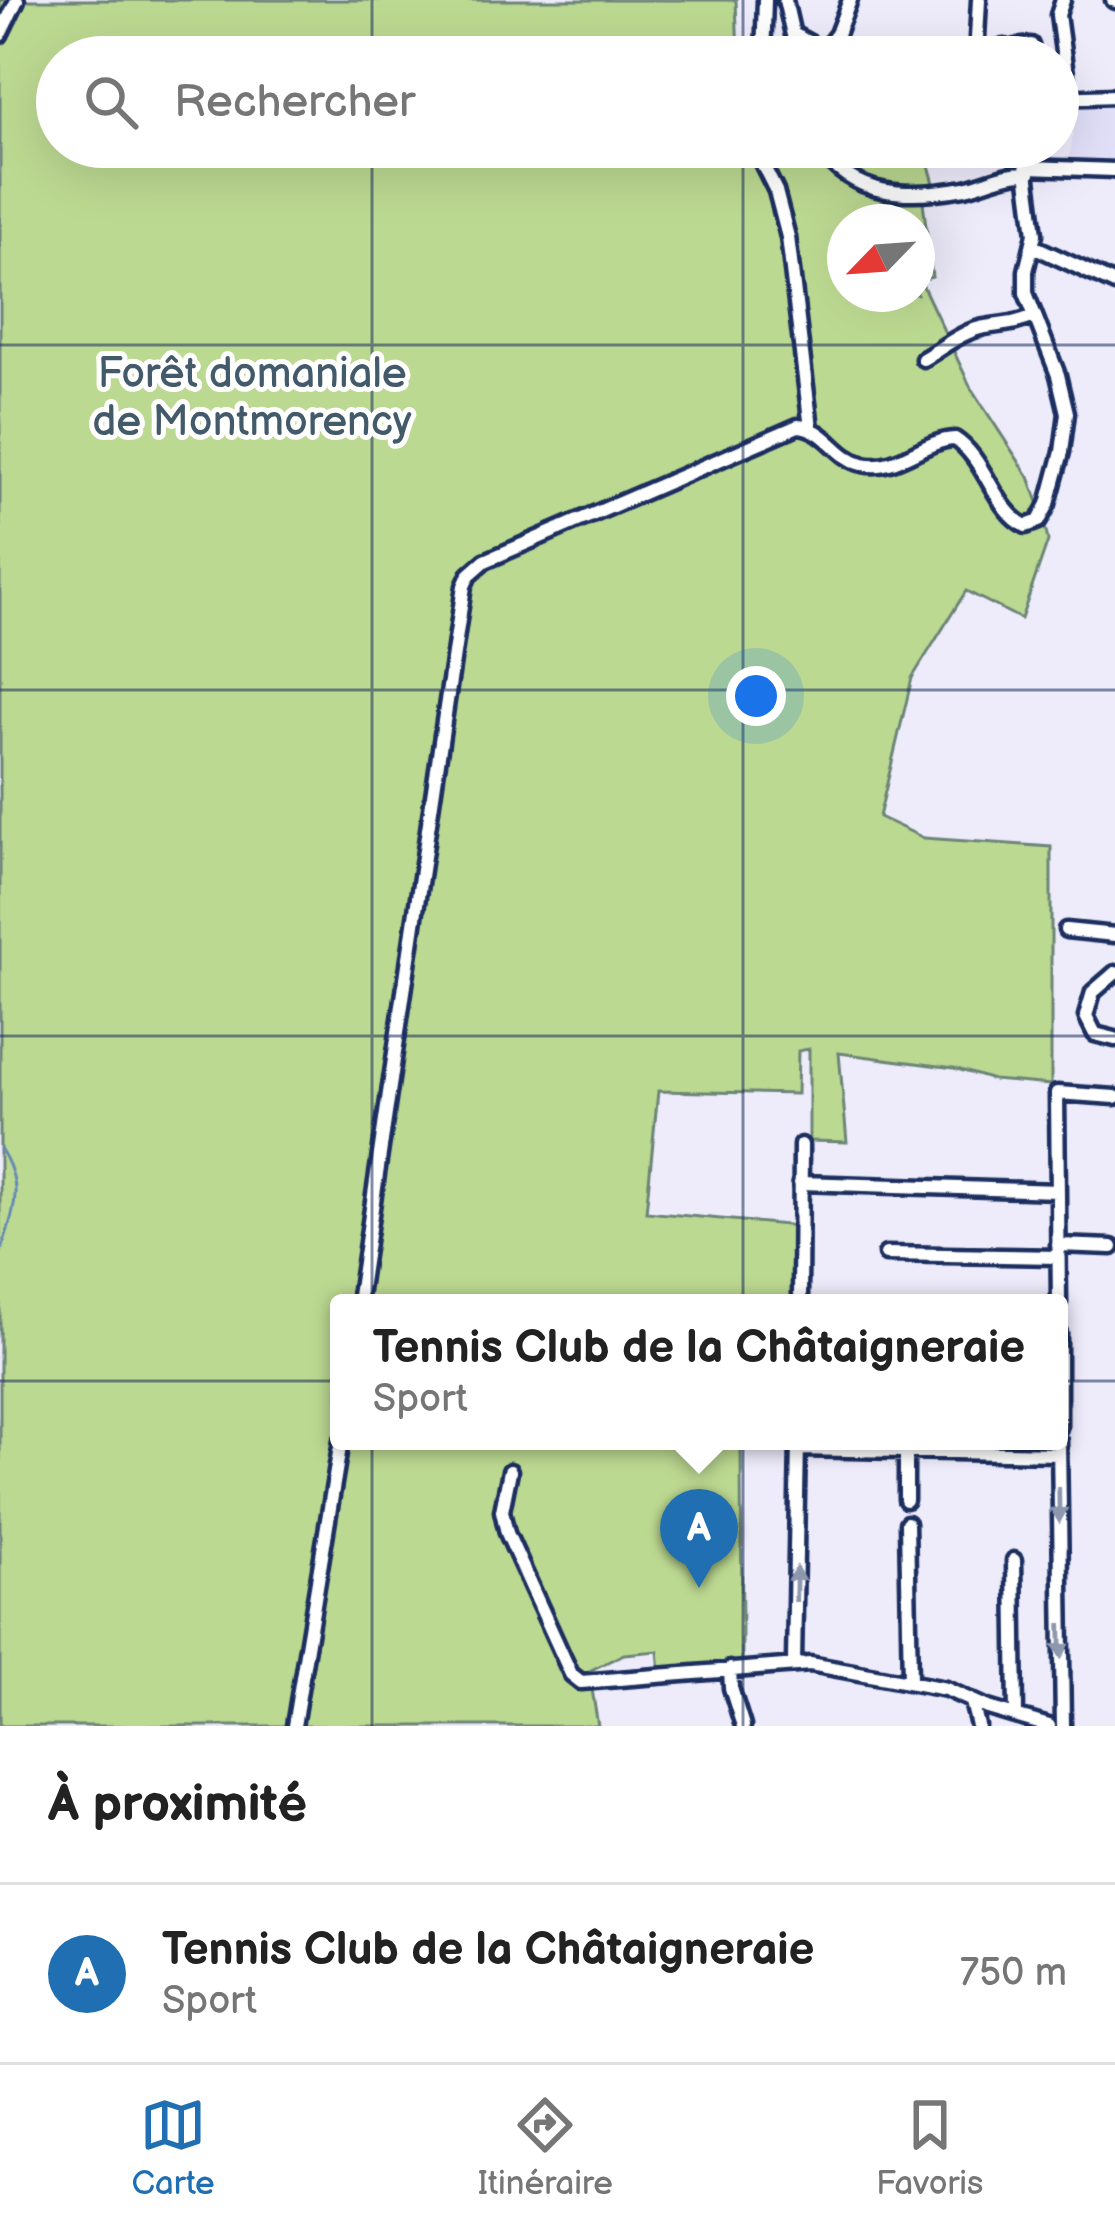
<!DOCTYPE html>
<html lang="fr">
<meta charset="utf-8">
<style>
:root{--surface:#fff;--page:#f6f6f6;--text:#222;--muted:#767676;--line:#e0e0e0;--accent:#1f6fb2}
body{margin:0;font-family:"Balsamiq Sans",sans-serif;background:var(--page);color:var(--text)}
.compass{position:absolute;left:827px;top:204px;width:108px;height:108px;border-radius:50%;background:var(--surface);box-shadow:0 12px 48px #0002;rotate:245deg}
.you{position:absolute;left:756px;top:696px;width:42px;height:42px;margin:-30px;border:9px solid #fff;border-radius:50%;background:#1a73e8;box-shadow:0 0 0 18px #1a73e833}
.badge{display:grid;place-items:center;width:78px;height:78px;border-radius:50%;background:var(--accent);color:#fff;font-size:39px;font-weight:700}
.pin{position:absolute;translate:-50% -99px;filter:drop-shadow(0 3px 6px #0008)}
.pin::after{content:'';position:absolute;top:63px;width:42px;height:36px;background:inherit;clip-path:polygon(0 0,100% 0,50% 100%)}
.popup{position:absolute;left:330px;top:1294px;width:738px;height:156px;box-sizing:border-box;display:grid;place-content:center;border-radius:12px;background:var(--surface);filter:drop-shadow(0 3px 9px #0005);font-size:39px;white-space:nowrap;color:var(--muted)}
.popup b{font-size:45px;color:var(--text)}
.popup::after{content:'';position:absolute;left:50%;top:100%;margin-left:-24px;border:24px solid transparent;border-top-color:var(--surface)}
.list{margin:0;padding:0;list-style:none}
h2{display:flex;justify-content:space-between;align-items:center;height:156px;margin:0;padding:0 48px;font-size:51px}
h2 small{font-size:39px;font-weight:400;color:var(--muted)}
.list li{display:grid;grid-template-columns:78px 1fr auto;gap:36px;align-items:center;box-sizing:border-box;height:180px;padding:0 48px;border-top:3px solid var(--line)}
.list b{display:block;font-size:45px;white-space:nowrap}
.list p{margin:0;font-size:39px;white-space:nowrap;color:var(--muted)}
.list em{font-size:39px;font-style:normal;color:var(--muted)}
.icon{flex:none;width:66px;height:66px;fill:none;stroke:currentColor;stroke-width:2;stroke-linecap:round;stroke-linejoin:round}
.map{position:relative;flex:none;width:1115px;height:1726px;overflow:hidden}
.search{position:absolute;background:var(--surface);box-shadow:0 12px 48px #0002;left:36px;right:36px;top:36px;height:132px;display:flex;align-items:center;gap:30px;box-sizing:border-box;padding:0 42px;border-radius:66px;color:var(--muted);font-size:45px}
.sheet{height:336px;background:var(--surface)}
nav{display:flex;justify-content:space-around;align-items:center;box-sizing:border-box;height:168px;border-top:3px solid var(--line);background:var(--surface);font-size:33px;color:var(--muted)}
nav a{display:grid;justify-items:center;gap:6px}
nav .on{color:var(--accent)}
.map>svg:first-child{display:block}
</style>
<div class="map">
<svg width="1115" height="1726" viewBox="0 0 1115 1726">
<rect width="100%" height="100%" fill="#eeecfb"/>
<filter id="ink" filterUnits="userSpaceOnUse"><feTurbulence type="fractalNoise" baseFrequency=".00833" numOctaves="2"/><feDisplacementMap in="SourceGraphic" scale="24" xChannelSelector="R" yChannelSelector="G"/><feConvolveMatrix kernelMatrix="1 2 1 2 8 2 1 2 1" color-interpolation-filters="sRGB"/></filter>
<g filter="url(#ink)">
<path fill="#e2dff9" d="M1077 105 1115 106 1114 161H1069Z"/>
<path fill="#bcd991" stroke="#6c8478" stroke-width="3" fill-rule="evenodd" d="M0 0H736L738 57H57V147H818L847 179 922 193 932 277 920 280 971 388 1029 477 1043 516 1048 541 1021 619 966 591 912 678 879 817 924 838 1051 847V1085L993 1080 954 1068 839 1053 847 1142 809 1141V1049L798 1051 797 1094 658 1091 646 1212 797 1226 794 1303H339V1441H741L742 1661 660 1671 658 1651 624 1654 589 1671 598 1726H0ZM845 222H917V294H845Z
M877 147H924L935 187 894 190 841 169Z"/>
<g fill="none" stroke-linecap="round" stroke-linejoin="round">
<path stroke="#658ab7" stroke-width="3" d="M0 1148C27 1190 12 1212 0 1256"/>
<g stroke="#1b2f5e" stroke-width="21">
<path id="minor" d="M785 0 798 57
M979 0 977 38 983 57
M1063 0 1058 15 1069 96
M1113 0 1115 1
M0 35 17 0
M795 35 817 47H827L837 34 850 0
M763 57 765 0
M985 57 984 50 1005 47 1007 57
M1017 57 1016 47 1031 45 1033 57
M1058 98 1115 96
M754 147 776 191 788 237 811 428
M818 147C854 198 907 198 965 188 988 183 1004 172 1029 173
M1028 167 1115 170
M1033 246 1115 284
M923 359C941 349 964 330 985 327 1003 324 1016 324 1034 316
M1066 930 1115 935
M1115 973 1093 992 1086 1016 1095 1034 1115 1039
M800 1183 1058 1191
M1058 1245 1112 1247
M886 1254 1058 1257
M358 1303 464 586 469 575 485 561 798 426C827 428 837 459 863 464 897 472 923 440 955 439 986 459 995 512 1026 526L1039 521 1048 504 1062 452 1067 413 1058 375 1026 293V271L1035 234 1024 147
M800 1303 801 1145
M1059 1303 1057 1093 1115 1097
M1059 1333V1428
M1059 1441 1063 1726
M798 1449 1059 1454
M906 1450V1500
M510 1471 502 1511 507 1533 571 1674 581 1682 810 1664 946 1689 988 1708 1049 1726
M907 1523 910 1681
M1014 1560 1016 1716
M794 1662 798 1441
M730 1669 731 1688 743 1726
M972 1702 978 1726
M294 1726 341 1441"/>
</g>
<use href="#minor" stroke="#fff" stroke-width="12"/>
</g>
<defs><path id="oneway-solid" d="M-6-.8H1V-3.2L6.5 0L1 3.2V.8H-6Z" transform="scale(3)"/></defs>
<g fill="#8d97ae">
<use href="#oneway-solid" transform="translate(1059 1505) rotate(89)"/>
<use href="#oneway-solid" transform="translate(796 1584) rotate(-89)"/>
<use href="#oneway-solid" transform="translate(1061 1641) rotate(89)"/>
</g>
</g>
<path fill="none" stroke="#1b2f5e" stroke-width="3" stroke-opacity="0.55" d="M372 0V57M743 0V57M372 147V1726M743 147V1726M0 345H1115M0 690H1115M0 1036H1115M0 1381H1115"/>
<g text-anchor="middle" dominant-baseline="central" stroke-width="10" stroke-linejoin="round" paint-order="stroke">
<g font-size="42" fill="#435a6b" stroke="#fff">
<text x="252" y="374">Forêt domaniale<tspan x="252" dy="48">de Montmorency</tspan></text>
</g>
</g>
</svg>
<svg class="compass" viewBox="-18 -18 36 36"><path d="M0-13l5 13h-10z" fill="#e53935"/><path d="M0 13l5-13h-10z" fill="#767676"/></svg>
<div class="you"></div>
<div class="pin badge" style="left:699px;top:1588px">A</div>
<div class="popup"><b>Tennis Club de la Châtaigneraie</b>Sport</div>
<div class="search"><svg class="icon" aria-label="search" viewBox="0 0 24 24"><circle cx="10" cy="10" r="6"/><path d="M15 15l6 6"/></svg>Rechercher</div>
</div>
<section class="sheet">
<h2>À proximité<small></small></h2>
<ul class="list">
<li><span class="badge">A</span><div><b>Tennis Club de la Châtaigneraie</b><p>Sport</p></div><em>750 m</em></li>
</ul>
</section>
<nav>
<a class="on"><svg class="icon" aria-label="map" viewBox="0 0 24 24"><path d="M3 6l6-2 6 2 6-2v14l-6 2-6-2-6 2zM9 4v14M15 6v14"/></svg>Carte</a>
<a><svg class="icon" aria-label="directions" viewBox="0 0 24 24"><path d="M12 3l9 9-9 9-9-9zM9 14v-3h6M13 9l2 2-2 2"/></svg>Itinéraire</a>
<a><svg class="icon" aria-label="saved" viewBox="0 0 24 24"><path d="M7 4h10v16l-5-4-5 4z"/></svg>Favoris</a>
</nav>
